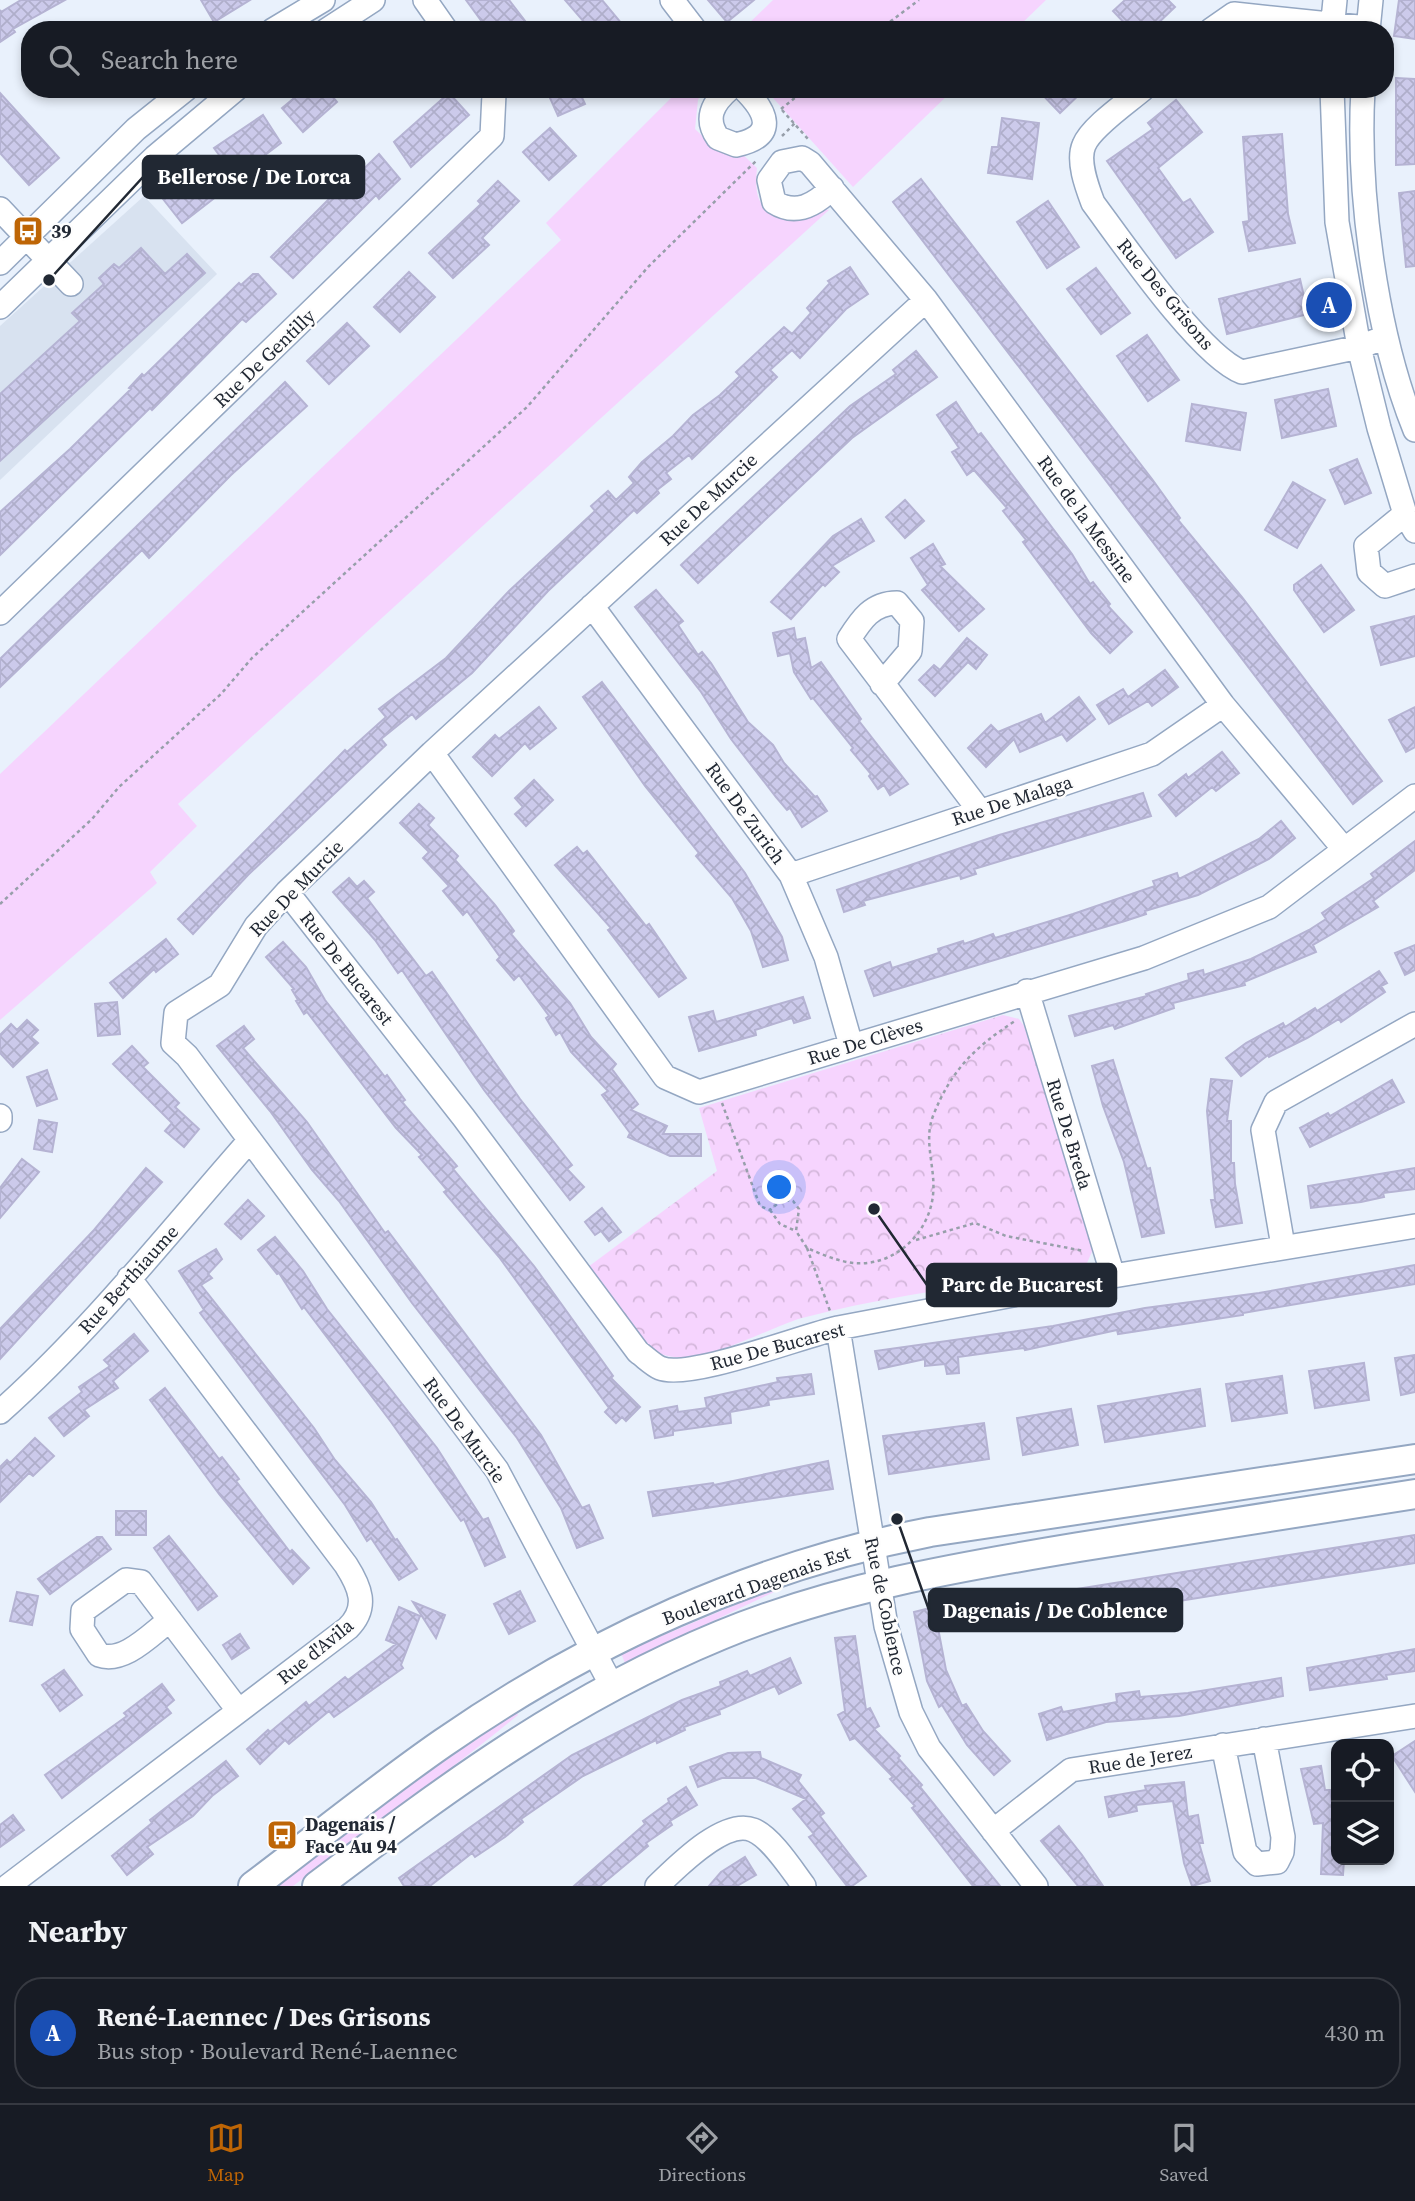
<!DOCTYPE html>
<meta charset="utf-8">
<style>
:root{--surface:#171b24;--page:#20242c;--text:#f1f3f6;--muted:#9ea1a6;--line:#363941;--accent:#be6505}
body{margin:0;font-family:"Source Serif 4",serif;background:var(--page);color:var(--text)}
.controls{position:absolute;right:21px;bottom:21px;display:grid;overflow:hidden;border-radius:14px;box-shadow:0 4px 10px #0003}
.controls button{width:63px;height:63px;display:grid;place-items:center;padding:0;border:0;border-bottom:2px solid var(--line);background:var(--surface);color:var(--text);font:35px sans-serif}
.you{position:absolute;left:780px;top:1188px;width:24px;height:24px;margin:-18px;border:5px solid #fff;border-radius:50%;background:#1a73e8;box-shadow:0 0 0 10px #1a73e833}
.badge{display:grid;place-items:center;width:46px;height:46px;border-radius:50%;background:var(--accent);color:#fff;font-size:23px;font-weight:700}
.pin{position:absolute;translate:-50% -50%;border:4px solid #fff;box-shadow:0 2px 7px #0006}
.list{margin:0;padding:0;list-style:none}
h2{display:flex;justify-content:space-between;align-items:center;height:91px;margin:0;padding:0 28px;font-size:30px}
h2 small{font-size:23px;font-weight:400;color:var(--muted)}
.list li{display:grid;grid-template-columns:46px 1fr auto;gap:21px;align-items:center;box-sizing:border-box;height:112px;margin:0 14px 14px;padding:0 14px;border:2px solid var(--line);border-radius:28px}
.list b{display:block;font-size:26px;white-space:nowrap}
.list p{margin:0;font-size:23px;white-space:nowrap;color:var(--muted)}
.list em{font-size:23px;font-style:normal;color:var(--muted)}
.icon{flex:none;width:38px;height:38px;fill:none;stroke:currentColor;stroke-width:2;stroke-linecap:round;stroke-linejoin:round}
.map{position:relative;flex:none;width:1415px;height:1886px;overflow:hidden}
.search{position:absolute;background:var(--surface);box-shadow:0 4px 10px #0003;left:21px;right:21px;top:21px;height:77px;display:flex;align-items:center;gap:18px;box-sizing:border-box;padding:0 24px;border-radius:28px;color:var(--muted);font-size:26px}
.sheet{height:217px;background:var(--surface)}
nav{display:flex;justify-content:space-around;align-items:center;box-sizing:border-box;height:98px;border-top:2px solid var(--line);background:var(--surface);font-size:19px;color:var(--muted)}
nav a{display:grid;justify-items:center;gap:4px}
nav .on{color:var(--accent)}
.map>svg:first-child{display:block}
</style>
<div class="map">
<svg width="1415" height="1886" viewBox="0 0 1415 1886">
<defs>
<pattern id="park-crowns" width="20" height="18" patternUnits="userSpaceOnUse" patternTransform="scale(1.75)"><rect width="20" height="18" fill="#f6d4fe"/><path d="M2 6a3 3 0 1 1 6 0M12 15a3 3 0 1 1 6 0" fill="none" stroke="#d3b6da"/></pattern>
<pattern id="building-cross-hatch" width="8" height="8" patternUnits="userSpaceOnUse" patternTransform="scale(1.75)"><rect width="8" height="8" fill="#cccaeb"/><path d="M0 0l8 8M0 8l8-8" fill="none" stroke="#afaeca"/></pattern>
</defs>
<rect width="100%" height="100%" fill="#e9f1fc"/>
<path fill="#d8e2f0" d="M144 196 217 274 0 480V326Z"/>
<path fill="#f6d4fe" d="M773 0H1046L1015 30H742Z
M680 89H703L698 100 695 129 714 147 740 152 757 168C750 234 792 203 829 210L178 804 197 826 150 872 157 883 0 1020V774L561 240 546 223Z
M765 89H954L853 187Z
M773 1589 774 1592 625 1663 621 1653Z
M516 1712 518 1715C445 1775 369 1829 293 1886H276L423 1776Z"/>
<path fill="url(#park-crowns)" d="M1003 1015 1019 1019 1024 1026 1094 1247 1087 1263 1080 1269C987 1284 892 1294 802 1318 764 1329 703 1367 664 1355 645 1349 603 1286 588 1267L717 1171 699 1108Z"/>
<path fill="url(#building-cross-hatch)" stroke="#b5b3d3" stroke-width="2" d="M21 0H65L13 29 15 32 0 42V10L1 12Z
M201 0H250L214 22Z
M466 0H509L532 30H488Z
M565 0H602L627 30H591Z
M708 0H754L727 22Z
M1125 0H1168L1175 7 1151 30H1131L1113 11Z
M1399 0H1415V39L1394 36Z
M1396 78 1415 79V164L1396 165Z
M305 89H326L337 102 303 132 282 108Z
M546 89H578L585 104 558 116Z
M1037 89H1085L1060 113Z
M0 93 59 158 29 185 0 153Z
M449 93 469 115 411 167 394 142Z
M1176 100 1202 132 1158 168 1183 203 1190 199 1213 232 1176 258 1107 161 1153 129 1148 123Z
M263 115 281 143 218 190 221 193 182 223 163 199 219 155 214 148Z
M1002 118 1039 123 1032 179 988 173 992 147H998Z
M550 128 576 156 549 180 523 152Z
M1282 134 1288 214 1295 243 1249 251 1243 222 1249 221 1243 137Z
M379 154 400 179 379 199 376 195 293 278 271 257 343 185 345 187Z
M921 179 1152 479 1180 518 1178 520 1242 597 1382 781 1353 804 893 202Z
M498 181 519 201 482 238 489 245 453 278 429 253 481 204 478 201Z
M1415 191V266L1406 267 1399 193Z
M1048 201 1079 247 1047 268 1017 222Z
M141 248 165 274 187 254 205 273 0 461V394L80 321 72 313 104 284 99 278 114 264 119 268Z
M850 267 868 294 846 309 800 358 792 350 770 370 777 377 692 459 689 455 666 473 671 479 657 490 659 493 637 513 634 510 548 591 472 673 416 719 412 714 381 739 386 745 248 875 193 934 178 919 345 750 347 752 386 717 379 709 446 658 509 591 595 511 591 506 608 491 616 500 634 483 629 477 642 462 673 436 693 415 720 395 740 376 736 372 784 327 792 334 811 313 807 308 830 283 828 281Z
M1096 268 1130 313 1101 334 1067 289Z
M409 272 435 297 400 332 374 307Z
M253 274H258L276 294 246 322 242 319 152 410 150 408 0 555V512L70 449 131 389 129 388 142 374 144 376 239 283 241 285Z
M1300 279 1308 314 1227 334 1219 299Z
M347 323 369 346 329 384 307 361Z
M1147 335 1179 380 1148 401 1117 356Z
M916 351 937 377 852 438 698 583 681 565 850 406 896 374 893 370Z
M285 382 307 406 231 475 149 558 142 550 0 687V659Z
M1328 389 1336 426 1282 438 1275 400Z
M956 402 978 435 981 433 1072 554 1090 584 1093 582 1110 604 1108 606 1132 632 1110 653 1091 633 1023 542 1026 540 1003 511 1007 508 974 470 967 475 952 452 959 448 937 415Z
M1192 404 1246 413 1240 450 1186 441Z
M1357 459 1371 493 1345 504 1330 470Z
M1293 482 1325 500 1297 548 1265 530Z
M905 500 924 521 905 538 886 517Z
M861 519 874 541 832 566 839 572 825 586 823 584 791 619 771 602 833 536Z
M933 544 945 564 940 566 984 609 959 631 922 590 928 585 911 558Z
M1321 565 1354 610 1324 632 1294 590V585Z
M656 590 683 621 678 625 698 655 702 652 711 663 748 722 773 745 784 763 815 797 817 796 827 811 802 827 790 808 787 810 776 797 731 739 701 692 635 607Z
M1415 616V656L1381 665 1371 627Z
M794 628 796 640 805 638 811 668 821 662 861 719 859 721 908 784 890 795 884 785 878 789 869 776 871 774 851 750 853 748 813 698 811 699 794 672 790 653 778 656 773 633Z
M967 638 987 655 976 669 968 662 935 696 919 680 934 665 940 670Z
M1165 670 1178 687 1152 706 1148 701 1109 724 1097 705 1123 689 1128 697Z
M602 682 745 873 782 937 788 960 763 967 751 931 732 898 696 856 699 853 645 786 583 697Z
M1079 697 1095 719 1067 741 1062 734 1020 752 1014 739 986 767 968 748 991 725 998 732 1041 714 1045 723Z
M539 707 556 728 530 749 525 743 492 776 473 757 495 735 499 739Z
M1415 707V747L1406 752 1389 720Z
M1222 752 1239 773 1216 791 1212 787 1176 816 1159 795 1186 774 1188 778Z
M534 780 553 800 526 826 515 814 523 807 515 798Z
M1143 793 1151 816 974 869 976 874 961 879 960 875 863 901 865 905 844 912 837 890 999 835Z
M419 804 434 818 428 825 458 856 455 860 495 905 514 931 511 934 570 1003 591 1037 616 1064 612 1069 638 1104 631 1110 667 1126 663 1134H701V1156H670L628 1137 630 1133 602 1095 608 1091 571 1052 560 1032 556 1035 546 1018 549 1016 519 975 514 980 497 960 500 957 467 911 463 915 443 891 449 886 423 858 429 852 400 823Z
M1281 821 1295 838 1269 859 1198 895 1145 911 1146 914 1125 921 874 996 865 971 890 962 892 968 939 953 938 949 963 941 964 944 993 934 995 938 1073 914 1155 886 1153 881 1177 873 1179 879 1259 839Z
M1415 841V870L1373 901 1378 907 1313 945 1316 952 1244 982 1245 985 1173 1003 1174 1008 1115 1029 1113 1025 1075 1036 1069 1016 1147 996 1146 994 1189 980 1188 974 1203 970 1204 975 1251 959 1309 930 1326 919 1322 913 1374 878 1371 874Z
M577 847 583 854 587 851 646 926 649 924 686 978 659 997 608 930 611 928 555 865Z
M349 878 357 887 364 881 374 892 367 898 426 976 432 972 520 1099 572 1165 567 1169 584 1187 570 1200 484 1090 402 970 398 973 375 940 333 892Z
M166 939 178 954 156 972 154 969 123 998 110 983Z
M283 942 306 967 325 1000 385 1077 387 1075 405 1100 402 1102 457 1166 453 1169 534 1266 613 1376 611 1378 640 1407 626 1421 622 1417 616 1423 605 1412 609 1408 499 1257 444 1192 447 1190 419 1157 422 1155 396 1128 307 1012 304 1014 296 1001 298 1000 292 990 294 989 266 957Z
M1415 945V970L1405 975 1395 953Z
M1379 971 1387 983 1381 986 1385 992 1341 1022 1339 1019 1307 1038 1269 1057 1268 1055 1241 1076 1226 1058 1246 1043 1283 1023 1285 1027 1315 1008 1317 1011Z
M803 997 810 1018 794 1023 792 1018 755 1030 756 1035 699 1051 689 1017 713 1011 716 1022Z
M117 1002 120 1034 98 1036 95 1004Z
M27 1020 38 1030 31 1037 38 1043 13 1067 0 1053V1035L11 1024 17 1030Z
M244 1026 254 1039 243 1048 307 1122 385 1233 388 1231 541 1435 582 1508 589 1505 603 1538 577 1548 561 1508 517 1438 412 1303 339 1201 312 1170 270 1111 217 1046Z
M132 1046 148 1063 143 1067 179 1103 175 1107 199 1129 184 1147 165 1131 172 1123 113 1064Z
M1113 1060 1147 1169 1150 1168 1164 1233 1142 1237 1124 1162 1103 1106 1092 1066Z
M47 1070 57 1099 37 1106 27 1077Z
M1211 1079 1232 1081 1227 1121H1231V1163H1234L1235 1184 1242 1223 1216 1227 1211 1200H1215L1207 1111Z
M1392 1080 1404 1102 1310 1147 1300 1128 1328 1113 1330 1116Z
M39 1120 57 1123 52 1152 34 1149Z
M22 1159 39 1172 0 1218V1188Z
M146 1168 162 1182 0 1359V1329L94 1230Z
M1415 1168V1189L1383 1193 1384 1197 1361 1202 1311 1208 1308 1186Z
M248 1200 264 1216 241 1239 225 1224Z
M602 1208 621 1232 609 1241 601 1231 595 1235 585 1222Z
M275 1237 303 1271 327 1309 437 1448 483 1520 488 1518 505 1557 485 1566 464 1519 461 1521 391 1422 304 1307 302 1309 279 1273 277 1274 258 1250Z
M216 1249 222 1259 208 1274 212 1278 201 1285 314 1428 335 1460 371 1502 395 1540 397 1539 417 1569 399 1580 371 1538 367 1541 345 1505 200 1313 204 1310 179 1271Z
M1415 1265V1284L1243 1313V1315L1118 1334 1117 1330 1025 1350 1024 1348 958 1357 959 1373 947 1374 945 1364 925 1366V1359L879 1369 875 1351 1053 1326 1145 1308 1259 1293Z
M134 1334 148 1351 113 1381 118 1388 84 1410 89 1416 64 1436 49 1418 82 1392 79 1387 110 1366 104 1360Z
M1415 1355V1392L1401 1395 1395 1358Z
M1364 1363 1369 1400 1315 1408 1309 1371Z
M811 1374 814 1394 768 1400 769 1405 730 1412 731 1423 673 1431V1435L655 1438 650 1411 677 1406 678 1412 707 1408 705 1398 778 1382 777 1378Z
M1282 1376 1287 1413 1232 1421 1226 1384Z
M165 1388 219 1459 222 1457 239 1479 236 1481 290 1552 292 1550 309 1568 293 1584 219 1494 150 1400Z
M1200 1389 1205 1426 1105 1442 1098 1406Z
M1071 1409 1078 1445 1023 1455 1017 1418Z
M984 1423 989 1459 889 1474 883 1436Z
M35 1438 54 1456 33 1476 29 1473 0 1502V1467L7 1460 10 1463Z
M828 1461 833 1489 653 1516 648 1492 713 1483 714 1485Z
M116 1511H146V1535H116Z
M1415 1535V1563L1111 1612 1012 1624 1013 1629 986 1631 984 1607 1029 1603V1598L1065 1595 1064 1591Z
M169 1536 217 1596 198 1610 154 1548Z
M97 1537H102L111 1549 50 1594 38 1579Z
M520 1591 535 1621 509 1634 494 1604Z
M17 1592 38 1596 32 1625 10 1621Z
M413 1602 445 1615 436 1638Z
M399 1607 420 1616 401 1665 403 1668 334 1717 329 1711 289 1744 285 1740 260 1764 247 1749 268 1730 270 1732 306 1702 309 1706 345 1677 348 1680 396 1644 386 1640Z
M934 1607 946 1670 962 1706 966 1704 983 1731 1010 1761 994 1775 967 1745 942 1705 939 1707 927 1681 914 1612Z
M240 1634 249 1648 232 1659 223 1645Z
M855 1636 866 1710 870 1708 879 1726 874 1729 900 1756 898 1758 922 1785 920 1787 1000 1886H973L912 1808 915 1806 890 1779 893 1777 855 1738 850 1740 838 1715 845 1711 835 1638Z
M1415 1649V1671L1386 1675 1387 1679 1310 1690 1307 1668Z
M790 1658 801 1683 779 1694 775 1686 719 1710 720 1714 684 1727 685 1730 657 1743 656 1740 583 1776 521 1819 523 1822 505 1837 475 1857 472 1853 430 1886H404L399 1878 572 1755 682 1700 721 1686 720 1682 747 1671 750 1676Z
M64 1670 82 1695 60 1711 42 1685Z
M1281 1678 1283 1696 1179 1716 1106 1722 1047 1740 1039 1714 1061 1707 1063 1712 1117 1702 1116 1694 1139 1691 1140 1697 1188 1693Z
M162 1684 174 1700 166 1707 171 1713 62 1798 45 1775 127 1716 124 1713Z
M1415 1741V1792L1392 1756Z
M760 1752 761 1758 801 1775 798 1781 824 1813 820 1816 866 1876 852 1886H847L823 1855 809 1837 814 1834 793 1809 806 1799 756 1778H722L698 1787 690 1767 728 1753Z
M226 1761 238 1776 212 1796 193 1816 147 1847 153 1854 127 1875 112 1856 152 1823 150 1820Z
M1321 1766 1325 1790H1330L1336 1829V1860H1344L1343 1875 1321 1874 1323 1823 1314 1824 1301 1769Z
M1184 1782 1188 1817 1198 1815 1203 1843H1199L1210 1881 1192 1886 1184 1863 1173 1801 1136 1805 1137 1811 1109 1817 1105 1797 1146 1790 1145 1786Z
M686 1787 697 1805 670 1821 672 1825 646 1843 648 1846 600 1886H574L645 1824 643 1821 669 1802 668 1799Z
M13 1815 24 1830 0 1847V1825Z
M1059 1826 1082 1855 1103 1886H1078L1041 1841Z
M745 1857 756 1875 737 1886H709L721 1872Z"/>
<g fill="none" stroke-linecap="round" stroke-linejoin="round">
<g stroke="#94a7c2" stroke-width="26">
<path id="minor" d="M425 0 446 30
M672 0 695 30
M273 30 323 0
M327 30 373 0
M1211 30 1234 14 1368 28
M1332 30 1335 0
M1368 30 1371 0
M729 89C713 103 704 118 718 138L736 145C778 136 767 112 744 89
M1143 89C1128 102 1091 127 1084 145 1077 161 1087 187 1093 203 1122 242 1201 357 1242 372L1359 347 1386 337
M1332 89 1337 222 1359 347 1379 428 1405 514 1415 531
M1363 89C1357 192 1376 334 1415 430
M832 188C815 205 796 216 774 202L769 180 782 162 802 158 810 163 926 300 1223 705 1344 849
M0 209 71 284
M0 263 136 129 186 89
M0 307 155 157 236 89
M1405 514 1366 546 1369 572 1385 586 1415 576
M592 606 791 875 826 957 851 1045
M0 613 492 136 494 94 490 89
M882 684 910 651 912 621 897 603C872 603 861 620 849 639L979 810
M432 753 665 1077 699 1092 1144 958 1269 907 1415 796
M791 875 1152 754 1223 705
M287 892 464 1118 638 1352C645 1357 653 1365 660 1368 689 1380 802 1336 838 1328L1113 1276 1415 1226
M1027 991 1113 1276
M0 1116V1120
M1283 1246 1263 1130 1276 1102 1415 1024
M838 1328 886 1626 911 1712 929 1748 1036 1886
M0 1412C92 1330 169 1232 250 1140
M170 1620C151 1634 124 1664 99 1655L82 1629 83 1611 126 1580 141 1582 238 1710
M612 1686 497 1470 187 1056 173 1043 176 1013 220 985 256 926 287 892 432 753 926 300
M1223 1745 1245 1852 1257 1864 1277 1862 1282 1852 1283 1837 1264 1739
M993 1831 1071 1770 1415 1716
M8 1886 348 1628C369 1607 360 1587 346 1565L129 1278
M657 1886C676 1868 724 1818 753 1830 771 1837 792 1870 804 1886"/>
</g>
<g stroke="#94a7c2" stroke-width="32">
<path id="major" d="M253 1886C317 1838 378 1788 443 1743 590 1641 755 1566 930 1532L1415 1459
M317 1886C449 1786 566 1699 721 1635 835 1588 958 1567 1079 1547 1191 1529 1303 1511 1415 1494"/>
</g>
<path stroke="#979faa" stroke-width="2.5" stroke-dasharray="3.5 3.5" stroke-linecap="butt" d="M879 30 919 0
M781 109 806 89
M782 110 808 139
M782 136 795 123
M0 904 92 819 119 787 221 694 252 658 527 407 648 267 757 160
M722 1103 760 1206 770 1210 782 1200 793 1201 799 1209 796 1231 807 1248C821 1254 837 1261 853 1263 894 1267 929 1234 933 1195 936 1168 923 1142 933 1116 951 1070 975 1047 1015 1021
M770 1210 780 1224 796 1231
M916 1240 975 1223 1006 1236 1084 1251
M807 1248 830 1311"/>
<use href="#minor" stroke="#fff" stroke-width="23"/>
<use href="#major" stroke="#fff" stroke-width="28"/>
</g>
<defs>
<g id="bus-square" transform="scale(1.575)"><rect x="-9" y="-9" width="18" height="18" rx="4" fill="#be6505" stroke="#fdfdfd"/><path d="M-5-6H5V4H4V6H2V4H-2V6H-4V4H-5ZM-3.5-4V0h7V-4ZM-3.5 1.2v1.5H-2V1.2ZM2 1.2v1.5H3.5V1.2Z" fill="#fff"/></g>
</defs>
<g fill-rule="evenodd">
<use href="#bus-square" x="28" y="231"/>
<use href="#bus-square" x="282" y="1835"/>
</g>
<g text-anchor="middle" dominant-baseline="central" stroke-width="5" stroke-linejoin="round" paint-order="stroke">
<g font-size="19" font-weight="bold" fill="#212833" stroke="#fdfdfd" text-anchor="start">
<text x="51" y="231">39</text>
<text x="305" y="1824">Dagenais /<tspan x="305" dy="22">Face Au 94</tspan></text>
</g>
<g font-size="19" fill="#212833" stroke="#fdfdfd">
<text transform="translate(1166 294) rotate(50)">Rue Des Grisons</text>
<text transform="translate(264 358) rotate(-44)">Rue De Gentilly</text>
<text transform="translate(708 499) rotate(-43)">Rue De Murcie</text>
<text transform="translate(1087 519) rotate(54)">Rue de la Messine</text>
<text transform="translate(1012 800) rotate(-18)">Rue De Malaga</text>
<text transform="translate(746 813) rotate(54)">Rue De Zurich</text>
<text transform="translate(296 888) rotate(-46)">Rue De Murcie</text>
<text transform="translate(347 968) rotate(52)">Rue De Bucarest</text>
<text transform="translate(865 1041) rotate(-17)">Rue De Clèves</text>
<text transform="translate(1070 1134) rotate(73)">Rue De Breda</text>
<text transform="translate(128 1279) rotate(-48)">Rue Berthiaume</text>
<text transform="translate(777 1346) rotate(-15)">Rue De Bucarest</text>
<text transform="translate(465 1430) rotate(54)">Rue De Murcie</text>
<text transform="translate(756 1585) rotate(-20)">Boulevard Dagenais Est</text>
<text transform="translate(886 1606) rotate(78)">Rue de Coblence</text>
<text transform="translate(315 1651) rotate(-39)">Rue d'Avila</text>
<text transform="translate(1140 1759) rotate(-9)">Rue de Jerez</text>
</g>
</g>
<path fill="none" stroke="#212833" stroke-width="2.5" d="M49 280L143 177M874 1209L927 1285M897 1519L929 1610"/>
<g fill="#212833" stroke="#fdfdfd" stroke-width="2.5">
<circle cx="49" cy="280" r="7"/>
<circle cx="874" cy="1209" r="7"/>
<circle cx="897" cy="1519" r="7"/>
</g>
<g fill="#212833" stroke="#212833" stroke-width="2.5">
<rect x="143" y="156" width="221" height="42" rx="7"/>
<rect x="927" y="1264" width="189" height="42" rx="7"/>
<rect x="929" y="1589" width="253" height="42" rx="7"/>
</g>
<g font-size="21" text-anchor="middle" font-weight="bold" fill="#fff">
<text x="254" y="184">Bellerose / De Lorca</text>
<text x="1022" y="1292">Parc de Bucarest</text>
<text x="1055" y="1618">Dagenais / De Coblence</text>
</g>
</svg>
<div class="controls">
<button><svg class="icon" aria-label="locate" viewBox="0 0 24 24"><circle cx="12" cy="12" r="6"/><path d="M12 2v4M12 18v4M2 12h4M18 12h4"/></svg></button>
<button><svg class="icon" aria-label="layers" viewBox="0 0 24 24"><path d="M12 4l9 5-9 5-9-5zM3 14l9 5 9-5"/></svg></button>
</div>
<div class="you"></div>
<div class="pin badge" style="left:1329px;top:305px;background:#1a4fb4">A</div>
<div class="search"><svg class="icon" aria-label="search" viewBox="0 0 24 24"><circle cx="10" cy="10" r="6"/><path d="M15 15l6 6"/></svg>Search here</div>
</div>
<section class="sheet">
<h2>Nearby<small></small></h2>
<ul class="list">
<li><span class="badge" style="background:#1a4fb4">A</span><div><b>René-Laennec / Des Grisons</b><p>Bus stop · Boulevard René-Laennec</p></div><em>430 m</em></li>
</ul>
</section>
<nav>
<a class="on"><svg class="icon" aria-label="map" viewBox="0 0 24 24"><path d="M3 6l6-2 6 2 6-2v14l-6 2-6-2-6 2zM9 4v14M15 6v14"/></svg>Map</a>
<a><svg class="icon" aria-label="directions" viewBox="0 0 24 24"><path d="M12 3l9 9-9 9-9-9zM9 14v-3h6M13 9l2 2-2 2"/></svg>Directions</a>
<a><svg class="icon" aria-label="saved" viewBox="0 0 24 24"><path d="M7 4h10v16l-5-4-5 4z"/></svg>Saved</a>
</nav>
